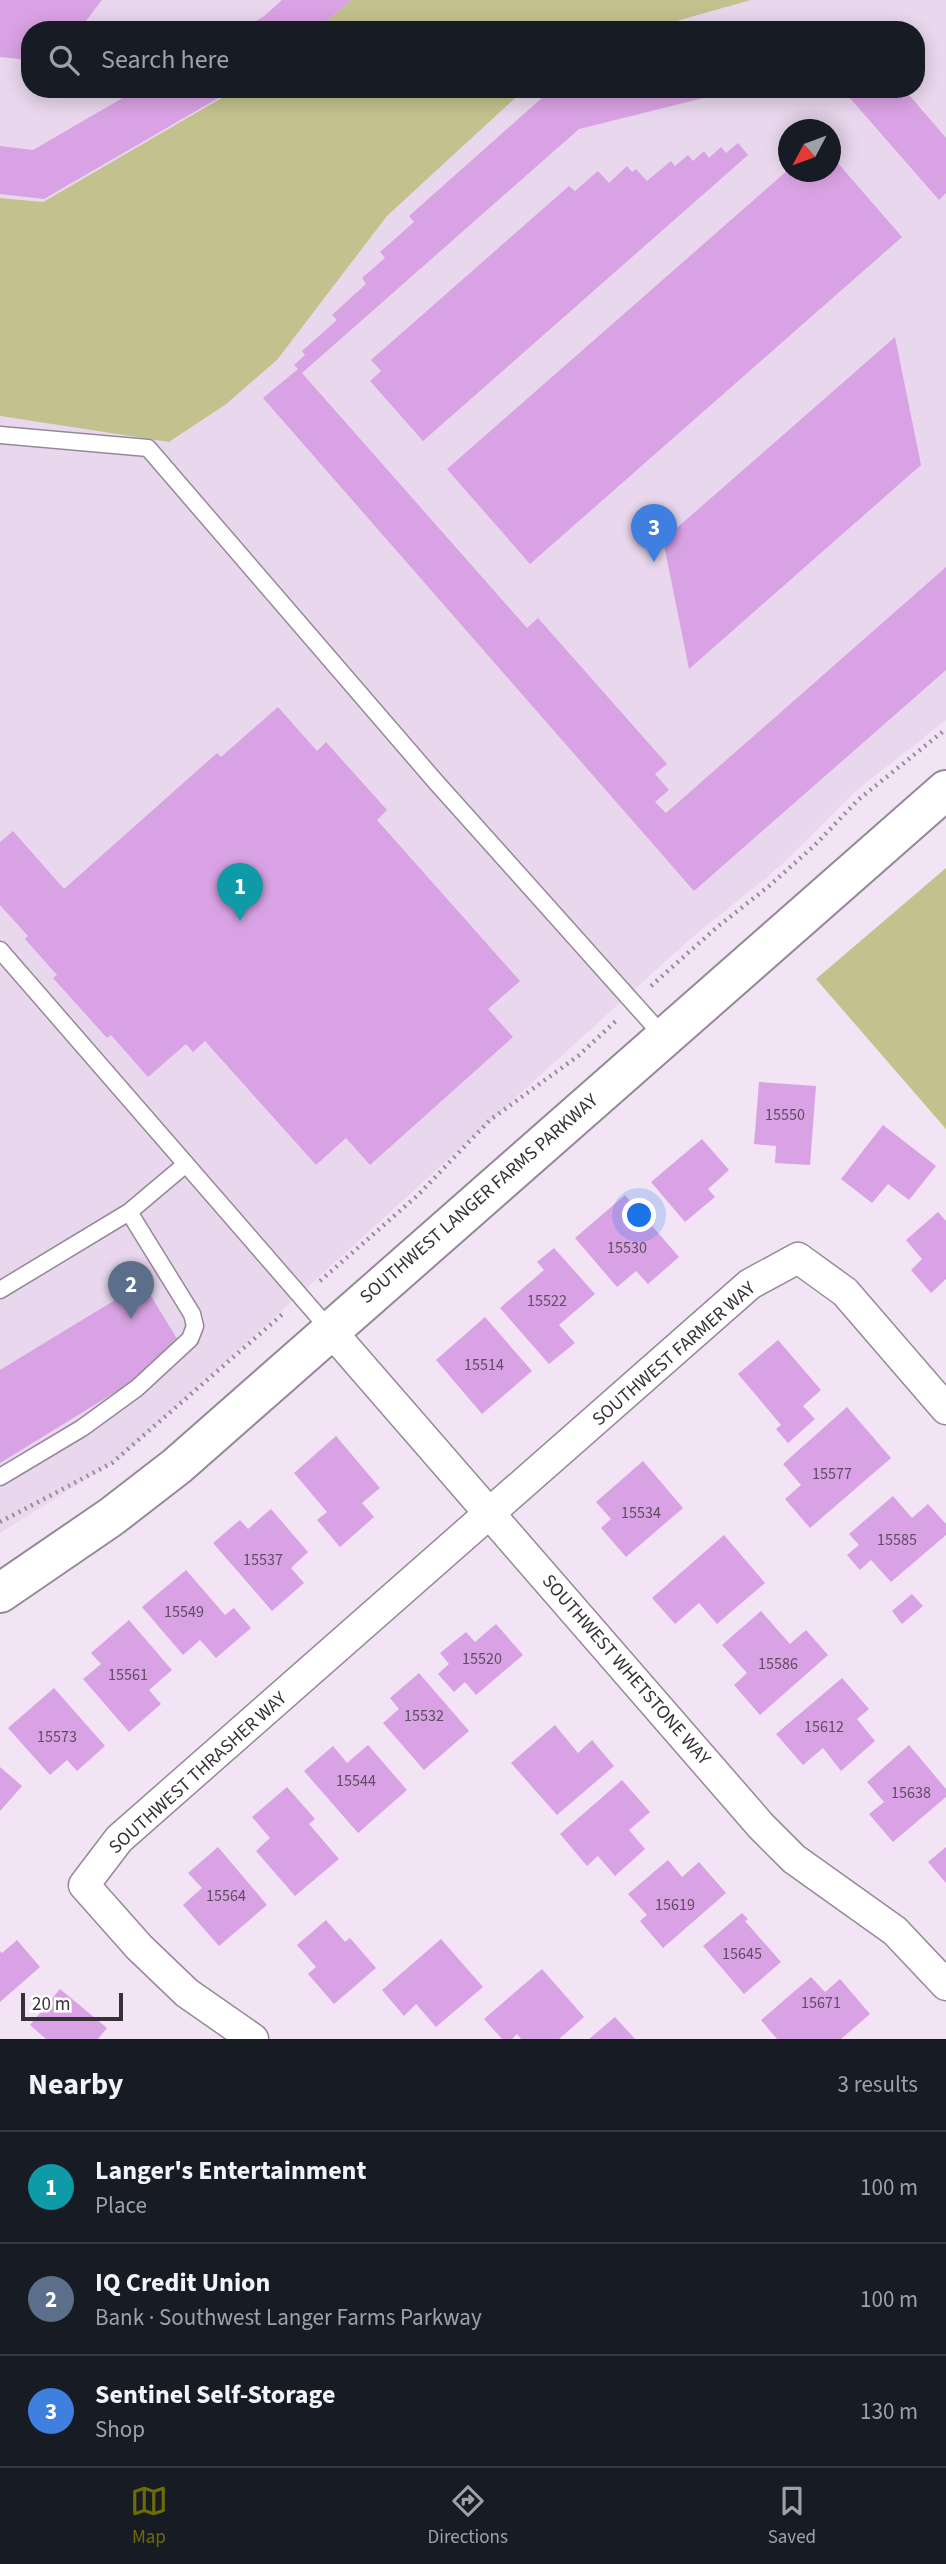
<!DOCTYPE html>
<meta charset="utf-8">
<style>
:root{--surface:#171b24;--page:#20242c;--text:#f1f3f6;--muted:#9ea1a6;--line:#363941;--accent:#6e6a04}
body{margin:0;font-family:"Source Sans 3",sans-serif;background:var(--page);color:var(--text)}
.compass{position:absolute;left:778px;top:119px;width:63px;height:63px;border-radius:50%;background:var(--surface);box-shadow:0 4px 18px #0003;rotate:229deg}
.scale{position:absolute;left:21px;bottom:18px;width:102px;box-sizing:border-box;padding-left:7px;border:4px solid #363137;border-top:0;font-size:19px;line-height:24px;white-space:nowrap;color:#363137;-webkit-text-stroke:5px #fff;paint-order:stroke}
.you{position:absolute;left:640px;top:1216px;width:24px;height:24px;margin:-18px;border:5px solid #fff;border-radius:50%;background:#1a73e8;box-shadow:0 0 0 10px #1a73e833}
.badge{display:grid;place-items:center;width:46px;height:46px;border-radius:50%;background:var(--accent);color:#fff;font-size:23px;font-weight:700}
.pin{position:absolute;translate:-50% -58px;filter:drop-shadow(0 2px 4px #0008)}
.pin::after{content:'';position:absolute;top:37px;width:24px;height:21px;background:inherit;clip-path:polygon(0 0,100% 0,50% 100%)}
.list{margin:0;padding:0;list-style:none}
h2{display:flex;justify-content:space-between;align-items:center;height:91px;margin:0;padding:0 28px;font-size:30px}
h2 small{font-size:23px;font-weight:400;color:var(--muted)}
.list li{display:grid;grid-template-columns:46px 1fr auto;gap:21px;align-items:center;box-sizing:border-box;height:112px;padding:0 28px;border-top:2px solid var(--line)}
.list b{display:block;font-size:26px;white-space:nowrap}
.list p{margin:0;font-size:23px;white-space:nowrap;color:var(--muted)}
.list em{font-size:23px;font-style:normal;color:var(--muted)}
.icon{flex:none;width:38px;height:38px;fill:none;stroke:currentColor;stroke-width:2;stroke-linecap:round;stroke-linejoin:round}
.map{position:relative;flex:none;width:946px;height:2039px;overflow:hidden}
.search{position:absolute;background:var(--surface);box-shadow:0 4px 18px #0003;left:21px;right:21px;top:21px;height:77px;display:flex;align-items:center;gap:18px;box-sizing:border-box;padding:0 24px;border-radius:28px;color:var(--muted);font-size:26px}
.sheet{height:427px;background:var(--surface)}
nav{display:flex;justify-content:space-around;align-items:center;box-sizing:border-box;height:98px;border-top:2px solid var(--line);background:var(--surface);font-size:19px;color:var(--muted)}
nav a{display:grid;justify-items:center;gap:4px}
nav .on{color:var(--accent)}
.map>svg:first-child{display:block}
</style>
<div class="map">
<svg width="946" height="2039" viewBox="0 0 946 2039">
<rect width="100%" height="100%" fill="#f2e4f5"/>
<path fill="#e9d7ed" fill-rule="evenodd" d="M0 0H351L317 30H30V89H237L43 202 0 198Z
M751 0H946V720L857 790 778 868 690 939 120 1458 0 1533V416L170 442 225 405 277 360 387 216 525 89H916V30H645ZM788 130H830V172H788Z"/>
<path fill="#c3c28e" d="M351 0H751L645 30H317Z
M237 89H525L387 216 277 360 225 405 169 442 0 416V198L43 202Z
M946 868V1129L816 979Z"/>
<path fill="#d9a2e4" d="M0 0H102L79 30H30V60L0 57Z
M282 0H351L317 30H241L263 17Z
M784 22 841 28V30H757Z
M138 89H234L44 199 0 194V146L33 150Z
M552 89 736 90 579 129 302 373 527 628 538 618 667 764 655 774 669 790 655 802 666 813 946 567V670L694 891 263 398 298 369 294 365 305 355 302 351 337 320 332 315 366 284 362 278 385 258 380 252 414 222 409 216Z
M842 89H904L946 138V193L939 200Z
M738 143 748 155 423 441 370 381 381 371 371 360 569 186 575 191 598 171 609 183 627 166 632 172 636 169 647 181 671 161 675 166 688 155 693 161 704 151 709 158 721 147 726 153Z
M830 154 902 237 530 564 447 469 788 170 830 172Z
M895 337 921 465 689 669 663 540Z
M278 707 317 751 326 742 387 810 377 820 520 981 488 1009 513 1037 370 1165 346 1138 316 1165 205 1041 193 1052 186 1044 148 1077 111 1035 107 1038 53 978 57 975 25 939 28 936 0 905V842L13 831 64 889 217 753 221 757Z
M759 1082 816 1086 810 1165 775 1163 776 1146 754 1144Z
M883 1125 936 1166 909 1200 888 1184 872 1203 841 1179Z
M702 1139 729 1170 708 1189 715 1197 685 1222 651 1182Z
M625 1195 679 1257 648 1284 636 1271 617 1287 575 1238Z
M938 1212 946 1221V1279L931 1293 911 1270 922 1259 906 1240Z
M554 1248 595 1294 559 1325 575 1343 549 1364 500 1308 544 1270 537 1262Z
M143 1283 179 1342 135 1380 0 1463V1370Z
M485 1317 532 1371 482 1414 436 1360Z
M778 1340 821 1390 803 1406 815 1419 788 1443 776 1429 781 1425 738 1374Z
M847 1407 891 1458 810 1528 785 1499 801 1485 783 1464Z
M336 1436 380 1488 362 1503 374 1517 340 1547 317 1520 327 1512 294 1473Z
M643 1461 683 1508 626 1557 601 1528 611 1519 596 1502Z
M893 1496 912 1518 928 1504 946 1524V1535L891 1582 871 1560 860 1570 847 1555 859 1545 849 1534Z
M271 1509 308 1552 291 1568 304 1583 272 1611 213 1543 240 1520 248 1529Z
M724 1535 765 1583 717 1624 699 1603 675 1624 652 1598Z
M186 1570 225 1615 234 1608 251 1628 216 1658 200 1640 183 1655 142 1607Z
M912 1594 923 1606 902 1624 892 1611Z
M761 1611 790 1644 806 1630 828 1655 760 1715 734 1685 747 1673 722 1645Z
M129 1620 172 1670 149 1690 161 1704 129 1732 83 1679 101 1664 91 1653Z
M496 1624 523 1655 476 1695 465 1682 454 1692 438 1674 449 1664 440 1653 466 1632 475 1642Z
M419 1673 469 1731 424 1770 383 1723 399 1709 390 1698Z
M842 1678 869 1709 857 1719 875 1741 841 1771 823 1748 803 1765 776 1734Z
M54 1688 105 1746 77 1771 67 1760 50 1775 8 1728Z
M555 1725 578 1753 592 1740 614 1766 557 1815 511 1763Z
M368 1745 407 1790 358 1833 304 1771 333 1746 347 1763Z
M909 1745 946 1789V1797L893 1842 869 1814 884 1802 867 1782Z
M0 1767 22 1786 0 1811Z
M622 1780 650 1812 629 1830 645 1849 615 1876 598 1856 587 1866 560 1834Z
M287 1787 315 1819 309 1824 339 1859 295 1896 256 1851 270 1838 252 1817Z
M218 1847 267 1905 219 1946 183 1905 202 1888 188 1873Z
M946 1847V1883L928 1862Z
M668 1860 682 1877 699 1862 726 1893 663 1948 640 1921 647 1915 628 1894Z
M742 1913 748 1919 745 1921 781 1962 744 1994 703 1946Z
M326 1920 345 1942 350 1938 376 1968 334 2004 308 1974 316 1967 297 1945Z
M441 1939 483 1987 436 2027 416 2004 404 2016 382 1990Z
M17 1940 40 1967 0 2002V1951L2 1953Z
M542 1969 584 2017 559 2039H521L517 2034 512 2039H502L484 2019Z
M811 1977 825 1992 840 1979 870 2014 841 2039H777L761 2020Z
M60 1989 107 2028 98 2039H46L30 2025Z
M615 2017 635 2039H589Z"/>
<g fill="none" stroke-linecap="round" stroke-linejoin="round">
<g stroke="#958998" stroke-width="19">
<path id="lane" d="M0 435 148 448 435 781 664 1037
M0 950 330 1330
M0 1290 129 1212 186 1164
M0 1477 82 1428 137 1388 190 1339 195 1326 192 1314 129 1212"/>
</g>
<g stroke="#958998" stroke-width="33">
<path id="street" d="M330 1330 761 1826 794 1859 895 1931 946 1985
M253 2039 187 1993 139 1947 84 1885 119 1839 750 1284 798 1258 845 1292 946 1409"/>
</g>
<g stroke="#958998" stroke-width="42">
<path id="secondary" d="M0 1593 111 1517 177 1466 946 790"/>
</g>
<path stroke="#978d99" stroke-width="4.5" stroke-dasharray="2 5" stroke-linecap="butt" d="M651 986 716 928 769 886 815 845 858 800 946 729
M320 1281 418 1195 490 1120 578 1056 618 1019
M0 1522 112 1463 285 1312"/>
<use href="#lane" stroke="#fff" stroke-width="16"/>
<use href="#street" stroke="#fff" stroke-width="30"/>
<use href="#secondary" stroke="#fff" stroke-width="38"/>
</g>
<g text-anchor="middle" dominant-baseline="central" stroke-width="5" stroke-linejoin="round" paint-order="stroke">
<g font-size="16" fill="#5f4d62">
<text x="785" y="1115">15550</text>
<text x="627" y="1248">15530</text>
<text x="547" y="1301">15522</text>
<text x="484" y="1365">15514</text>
<text x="832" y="1474">15577</text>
<text x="641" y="1513">15534</text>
<text x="897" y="1540">15585</text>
<text x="263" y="1560">15537</text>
<text x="184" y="1612">15549</text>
<text x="482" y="1659">15520</text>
<text x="778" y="1664">15586</text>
<text x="128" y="1675">15561</text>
<text x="424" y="1716">15532</text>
<text x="824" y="1727">15612</text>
<text x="57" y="1737">15573</text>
<text x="356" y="1781">15544</text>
<text x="911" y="1793">15638</text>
<text x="226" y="1896">15564</text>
<text x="675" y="1905">15619</text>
<text x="742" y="1954">15645</text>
<text x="821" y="2003">15671</text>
</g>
<g font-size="19" fill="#363137" stroke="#fff">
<text transform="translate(479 1199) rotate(-41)">SOUTHWEST LANGER FARMS PARKWAY</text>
<text transform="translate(674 1354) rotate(-41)">SOUTHWEST FARMER WAY</text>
<text transform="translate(626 1670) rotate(49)">SOUTHWEST WHETSTONE WAY</text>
<text transform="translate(198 1773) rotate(-42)">SOUTHWEST THRASHER WAY</text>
</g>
</g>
</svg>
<svg class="compass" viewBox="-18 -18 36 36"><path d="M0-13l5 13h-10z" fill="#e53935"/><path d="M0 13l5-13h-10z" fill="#9ea1a6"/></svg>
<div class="scale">20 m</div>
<div class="you"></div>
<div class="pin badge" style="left:240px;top:921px;background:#0f9aa8">1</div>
<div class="pin badge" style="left:131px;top:1319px;background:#5c6f8a">2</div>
<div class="pin badge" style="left:654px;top:562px;background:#3f7fe0">3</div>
<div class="search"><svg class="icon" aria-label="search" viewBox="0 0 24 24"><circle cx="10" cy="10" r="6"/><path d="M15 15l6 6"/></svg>Search here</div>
</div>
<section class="sheet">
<h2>Nearby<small>3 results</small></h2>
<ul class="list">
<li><span class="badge" style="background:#0f9aa8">1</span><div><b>Langer's Entertainment</b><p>Place</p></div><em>100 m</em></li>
<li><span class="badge" style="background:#5c6f8a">2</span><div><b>IQ Credit Union</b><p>Bank · Southwest Langer Farms Parkway</p></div><em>100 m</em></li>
<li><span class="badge" style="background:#3f7fe0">3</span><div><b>Sentinel Self-Storage</b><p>Shop</p></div><em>130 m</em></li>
</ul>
</section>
<nav>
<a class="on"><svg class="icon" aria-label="map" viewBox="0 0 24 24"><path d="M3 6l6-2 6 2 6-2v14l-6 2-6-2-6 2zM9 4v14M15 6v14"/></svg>Map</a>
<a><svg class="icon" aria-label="directions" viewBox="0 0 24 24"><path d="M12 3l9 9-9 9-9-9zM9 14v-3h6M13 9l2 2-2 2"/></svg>Directions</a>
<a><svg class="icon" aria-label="saved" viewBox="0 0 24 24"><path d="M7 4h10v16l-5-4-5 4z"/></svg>Saved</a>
</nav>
